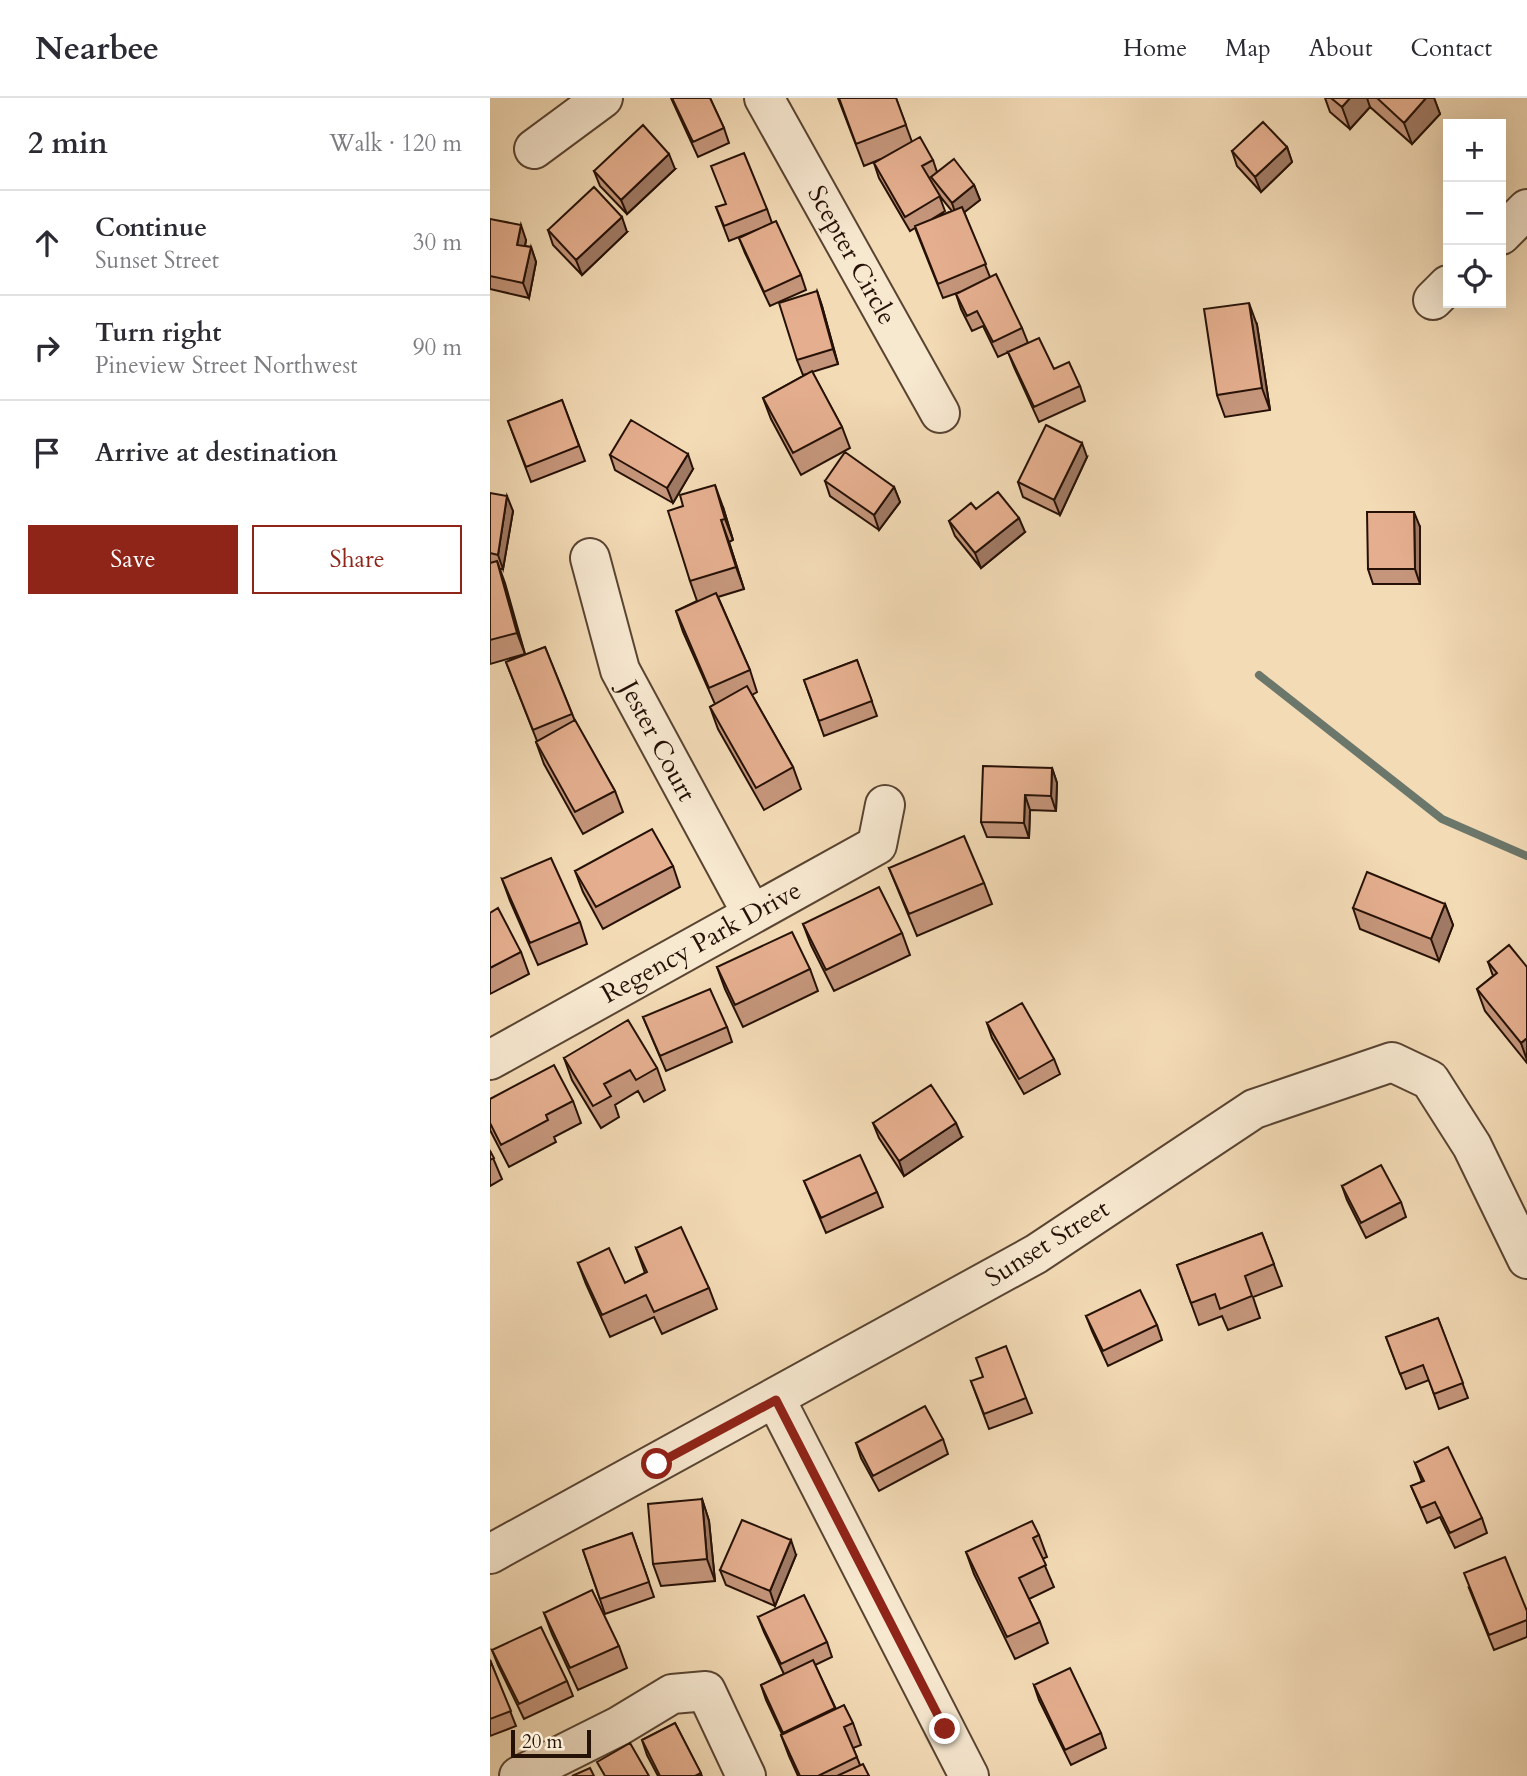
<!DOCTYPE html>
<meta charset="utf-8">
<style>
:root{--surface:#fff;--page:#f7f7f7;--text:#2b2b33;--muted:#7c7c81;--line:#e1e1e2;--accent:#8f2418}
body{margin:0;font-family:Cardo,serif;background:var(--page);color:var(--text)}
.controls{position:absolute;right:21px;top:21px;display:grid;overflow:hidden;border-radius:0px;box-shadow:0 7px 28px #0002}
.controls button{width:63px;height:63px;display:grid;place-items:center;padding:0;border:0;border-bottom:2px solid var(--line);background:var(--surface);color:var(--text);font:35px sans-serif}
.scale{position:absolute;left:21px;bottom:18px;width:80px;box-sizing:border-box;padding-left:7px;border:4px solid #261106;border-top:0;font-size:19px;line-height:24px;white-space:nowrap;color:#261106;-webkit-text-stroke:5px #f7e8d0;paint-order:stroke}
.stop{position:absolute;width:21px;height:21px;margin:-16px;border:5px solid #8f2418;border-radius:50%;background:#fff}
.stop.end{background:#8f2418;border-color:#fff;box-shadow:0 2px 7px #0008}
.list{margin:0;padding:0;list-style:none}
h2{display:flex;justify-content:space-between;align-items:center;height:91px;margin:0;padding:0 28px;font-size:30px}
h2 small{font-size:23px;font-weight:400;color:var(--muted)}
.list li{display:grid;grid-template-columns:46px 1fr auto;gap:21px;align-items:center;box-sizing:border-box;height:105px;padding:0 28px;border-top:2px solid var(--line)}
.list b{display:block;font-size:26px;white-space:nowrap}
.list p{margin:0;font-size:23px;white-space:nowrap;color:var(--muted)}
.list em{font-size:23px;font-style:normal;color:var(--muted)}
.actions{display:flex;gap:14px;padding:21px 28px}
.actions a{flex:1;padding:16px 0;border:2px solid var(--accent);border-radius:0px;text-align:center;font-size:24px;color:var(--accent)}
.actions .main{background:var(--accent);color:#fff}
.icon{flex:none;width:38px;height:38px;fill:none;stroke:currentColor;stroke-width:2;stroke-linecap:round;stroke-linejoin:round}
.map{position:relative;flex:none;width:1037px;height:1678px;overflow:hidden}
header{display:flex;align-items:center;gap:42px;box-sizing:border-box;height:98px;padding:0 35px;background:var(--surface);border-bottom:2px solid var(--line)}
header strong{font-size:33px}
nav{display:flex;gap:38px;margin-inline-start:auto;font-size:24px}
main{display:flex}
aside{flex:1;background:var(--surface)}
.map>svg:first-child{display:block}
</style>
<header>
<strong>Nearbee</strong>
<nav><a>Home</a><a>Map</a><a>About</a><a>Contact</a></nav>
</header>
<main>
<aside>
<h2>2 min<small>Walk · 120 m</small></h2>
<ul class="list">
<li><svg class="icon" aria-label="ahead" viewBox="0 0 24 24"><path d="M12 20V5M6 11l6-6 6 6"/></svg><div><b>Continue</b><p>Sunset Street</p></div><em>30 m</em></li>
<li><svg class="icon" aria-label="right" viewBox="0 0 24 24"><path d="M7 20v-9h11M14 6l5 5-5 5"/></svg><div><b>Turn right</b><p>Pineview Street Northwest</p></div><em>90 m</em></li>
<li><svg class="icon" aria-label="arrive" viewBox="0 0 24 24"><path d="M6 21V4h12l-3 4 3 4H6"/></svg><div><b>Arrive at destination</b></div></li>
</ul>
<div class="actions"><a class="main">Save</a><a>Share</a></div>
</aside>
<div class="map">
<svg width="1037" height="1678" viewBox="0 0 1037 1678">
<rect width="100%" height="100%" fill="#f3dbb6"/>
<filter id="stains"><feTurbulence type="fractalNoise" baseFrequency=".00286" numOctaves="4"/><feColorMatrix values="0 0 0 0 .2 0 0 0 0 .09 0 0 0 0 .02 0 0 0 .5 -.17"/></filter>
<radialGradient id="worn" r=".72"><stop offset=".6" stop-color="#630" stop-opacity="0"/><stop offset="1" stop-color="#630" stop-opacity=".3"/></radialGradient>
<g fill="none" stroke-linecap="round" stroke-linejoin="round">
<path stroke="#6c776b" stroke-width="8" d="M769 577 952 721 1037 758"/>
<g stroke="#594432" stroke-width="42">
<path id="minor" d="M274 0 450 315
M44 51 113 0
M1011 137 1037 111
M943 202 958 187
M100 460 130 572 262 816
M0 962 387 747 395 707
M286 1302 479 1678
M0 1456 546 1156 764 1011 902 964 940 982 982 1048 1037 1161
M29 1678 129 1628 182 1596 216 1593 256 1678"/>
</g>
<use href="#minor" stroke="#f7e8d0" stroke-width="38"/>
</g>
<path fill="#c5967b" stroke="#261106" stroke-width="2" fill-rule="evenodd" d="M181 0H220L234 30 239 45 208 59Z
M348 0H406L422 44 443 62 447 74 484 87 490 102 474 114 500 179 532 230 538 245 508 259 493 228 482 233 471 211 466 196 470 194 453 200 425 130 420 133 389 80 384 65 391 61 374 68ZM449 97 462 113 442 121 455 113Z
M835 0H944L950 16 922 46 880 9 860 31 840 14Z
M797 49 802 64 771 94 747 68 742 53Z
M185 71 137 116 110 88 104 73Z
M226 109 277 111 282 125 311 177 316 192 280 208 255 155 249 140 277 128 239 143Z
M0 121 36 142 35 148 41 149 46 164 39 200 0 191Z
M58 132 137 134 92 177 63 147Z
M327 193 332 208 348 266 322 274 352 329 360 350 311 377 281 321 273 300 317 276 313 277 307 262Z
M767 227 780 312 735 319 727 297Z
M518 254 564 271 590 288 595 303 549 324 524 269Z
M72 302 95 363 41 384 18 323Z
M120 357 203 371 183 405 125 372Z
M597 359 570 417 533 399 528 384Z
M335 383 404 389 410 404 389 432 340 398Z
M0 395 23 413 13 471H9L35 556 0 566Z
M193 408 233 409 243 442 239 444 254 491 228 499 260 572 267 594 262 597 303 669 311 691 274 712 228 631 220 609 225 606 193 534 186 513 207 503 200 483Z
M486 411 535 434 491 470 465 438 459 423Z
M930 429V486H883L878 471Z
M55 549 85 623 125 693 133 714 93 736 54 666 46 644 47 643 16 564Z
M367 562 387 618 334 638 314 582Z
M562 670 567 685 566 713 540 712 539 740 497 739 491 724Z
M183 768 190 789 113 831 93 794 85 773Z
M399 770 494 785 502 806 427 838Z
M12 781 90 824 97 846 48 867 20 803Z
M955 806 963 827 949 863 870 831 863 810Z
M0 815 31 854 39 876 0 896Z
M313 826 412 835 420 857 344 893 321 847Z
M998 864 1037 869V965L995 913 987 891 1003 878Z
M227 869 320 871 328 893 253 929 235 891Z
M153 919 237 929 242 944 176 973Z
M497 925 564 961 570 976 534 996 502 940Z
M74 960 167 970 175 992 154 1004 148 993 125 1007 129 1019 111 1030 82 982Z
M0 1001 83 1003 91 1025 64 1039 66 1044 19 1069 0 1032Z
M383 1025 472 1039 414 1078 389 1040Z
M0 1053 12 1081 0 1088Z
M314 1083 387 1094 393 1109 336 1135Z
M852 1088 911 1104 916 1119 876 1140 857 1102Z
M772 1135 792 1188 763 1199 770 1220 738 1232 732 1218 709 1227 687 1167Z
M146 1150 219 1190 227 1211 172 1236 164 1219 120 1239 96 1186 88 1165 135 1185 155 1175Z
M596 1218 667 1227 672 1242 618 1268 602 1233Z
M948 1220 978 1300 949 1311 939 1282 916 1291 896 1239Z
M481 1283 536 1300 542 1315 499 1331Z
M453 1341 458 1356 389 1393 371 1360 366 1345Z
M925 1365 992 1420 997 1435 965 1450 950 1419 937 1425 921 1388 932 1384Z
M212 1401 219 1423 225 1483 171 1488 163 1466Z
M142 1435 164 1499 115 1516 93 1452Z
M549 1437 557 1459 552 1461 564 1489 539 1501 550 1524 558 1545 525 1561 484 1476 476 1454Z
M306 1457 285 1508 236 1487 230 1472Z
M979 1490 1037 1513V1539L1004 1552Z
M54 1515 129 1548 137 1570 88 1592 62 1536Z
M268 1519 337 1544 342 1559 325 1567 346 1611 363 1625 371 1647 363 1650 370 1667 379 1678H308L299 1658 291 1637 292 1636 276 1602 271 1587 294 1576 274 1534Z
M2 1552 77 1583 83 1598 34 1621 8 1567Z
M0 1562 26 1628 0 1638Z
M544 1587 611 1635 616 1650 581 1667 549 1602Z
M185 1625 212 1678H168L157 1657 152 1642Z"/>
<path fill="#a07a64" stroke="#261106" stroke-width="2" d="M860 0H877L880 9 860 31 852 9Z
M936 0H944L950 16 922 46 914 25Z
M797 49 802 64 771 94 765 79Z
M179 56 185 71 137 116 131 102Z
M484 87 490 102 467 120 462 105Z
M132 119 137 134 92 177 86 162Z
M31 127 36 142 32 162 27 147Z
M41 149 46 164 39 200 33 185Z
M327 193 332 208 348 266 343 251Z
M759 205 767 227 780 312 772 290Z
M592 345 597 359 570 417 564 402Z
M198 356 203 371 183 405 177 390Z
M225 387 233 409 243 442 235 421Z
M404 389 410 404 389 432 384 417Z
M17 398 23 413 13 471 8 457Z
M924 414 930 429V486L925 471Z
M529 420 535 434 491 470 485 455Z
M231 422 239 444 254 491 246 469Z
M7 463 15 485 35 556 27 535Z
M562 670 567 685 566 713 561 698Z
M535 697 540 712 539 740 534 725Z
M955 806 963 827 949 863 941 841Z
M1037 940V962L1031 945Z
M466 1025 472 1039 414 1078 409 1063Z
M212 1401 219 1423 225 1483 217 1461Z
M301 1442 306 1457 285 1508 280 1493Z"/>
<path fill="#e5af8f" stroke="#261106" stroke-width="2" d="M182 0H220L234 30 203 44Z
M349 0H406L416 27 366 46Z
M841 0H860L852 9Z
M887 0H936L914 25Z
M773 24 797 49 765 79 742 53Z
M153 27 179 56 131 102 104 73Z
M430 39 443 62 432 68 450 98 415 119 384 65Z
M254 55 277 111 234 128 226 109 236 106 221 68Z
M464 61 484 87 462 105 441 79Z
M104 89 132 119 86 162 58 132Z
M472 109 496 166 448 186 425 128Z
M0 121 31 127 27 147 41 149 33 185 0 178Z
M286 123 311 177 274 194 249 140Z
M506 176 532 230 503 244 487 213 477 218 466 196Z
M327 193 343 251 307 262 289 205Z
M759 205 772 290 727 297 714 211Z
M549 240 564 271 579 264 590 288 544 309 518 254Z
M322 273 352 329 303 355 273 300Z
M72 302 89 348 36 369 18 323Z
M141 322 198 356 177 390 120 357Z
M556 327 592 345 564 402 528 384Z
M355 354 404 389 384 417 335 383Z
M225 387 235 421 231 422 246 469 200 483 178 413 193 408 190 397Z
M508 394 529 420 485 455 459 423 481 405 486 411Z
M0 395 17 398 8 457 0 455Z
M877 414H924L925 471H878Z
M7 463 27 535 0 542V465Z
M226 495 260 572 219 590 186 513Z
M55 549 82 616 43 632 16 564Z
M367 562 382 603 329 623 314 582Z
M257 588 303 669 266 690 220 609Z
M85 622 125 693 85 714 46 644Z
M493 668 562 670 561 698 535 697 534 725 491 724Z
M162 731 183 768 106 809 85 773Z
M474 738 494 785 419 816 399 770Z
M61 760 90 824 40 845 12 781Z
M877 774 955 806 941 841 863 810Z
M389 789 412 835 336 872 313 826Z
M8 810 31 854 0 870V815Z
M302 834 320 871 245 907 227 869Z
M1019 847 1037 869V940L1031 945 987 891 1007 875 998 864Z
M220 891 237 929 170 958 153 919Z
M532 905 564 961 529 981 497 925Z
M138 922 167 970 146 982 140 972 114 986 121 998 103 1008 74 960Z
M64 967 83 1003 56 1017 58 1022 11 1047 0 1025V1001Z
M441 987 466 1025 409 1063 383 1025Z
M0 1053 4 1060 0 1062Z
M370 1057 387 1094 331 1120 314 1083Z
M891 1067 911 1104 871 1125 852 1088Z
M191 1129 219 1190 164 1214 156 1197 112 1217 88 1165 119 1150 135 1185 157 1174 146 1150Z
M772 1135 784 1166 755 1178 762 1198 730 1211 725 1196 701 1205 687 1167Z
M650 1192 667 1227 613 1253 596 1218Z
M948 1220 973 1285 944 1296 933 1267 910 1276 896 1239Z
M516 1248 536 1300 494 1316 481 1283 493 1279 486 1260Z
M435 1308 453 1341 383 1378 366 1345Z
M958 1349 992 1420 960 1435 945 1404 931 1410 921 1388 934 1383 925 1365Z
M212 1401 217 1461 163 1466 158 1406Z
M252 1422 301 1442 280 1493 230 1472Z
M542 1423 549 1437 543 1440 556 1467 529 1480 550 1524 517 1539 476 1454Z
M142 1435 159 1484 110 1501 93 1452Z
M1015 1459 1037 1513V1522L999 1537 974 1475Z
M102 1492 129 1548 80 1570 54 1515Z
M314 1497 337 1544 291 1566 268 1519Z
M51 1529 77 1583 29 1606 2 1552Z
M0 1562 21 1613 0 1621Z
M323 1562 345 1610 293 1635 271 1587Z
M580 1570 611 1635 575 1652 544 1587Z
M354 1607 363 1625 354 1629 367 1659 328 1678H310L291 1637Z
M185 1625 211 1675 205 1678H170L152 1642Z
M140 1645 159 1678H115L107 1664Z
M373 1666 379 1678H347Z
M100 1670 104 1678H82Z"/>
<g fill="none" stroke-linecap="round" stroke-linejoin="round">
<path stroke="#8f2418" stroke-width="9" d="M167 1366 286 1302 455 1631"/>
</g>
<g text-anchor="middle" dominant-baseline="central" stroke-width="5" stroke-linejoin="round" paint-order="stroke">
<g font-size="26" fill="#261106" stroke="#f7e8d0">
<text transform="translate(362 157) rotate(61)">Scepter Circle</text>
<text transform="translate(168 643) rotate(62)">Jester Court</text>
<text transform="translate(211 844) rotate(-29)">Regency Park Drive</text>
<text transform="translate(557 1145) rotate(-32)">Sunset Street</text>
</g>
</g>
<rect width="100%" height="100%" filter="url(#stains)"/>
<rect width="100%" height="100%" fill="url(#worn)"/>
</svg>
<div class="controls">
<button>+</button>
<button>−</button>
<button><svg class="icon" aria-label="locate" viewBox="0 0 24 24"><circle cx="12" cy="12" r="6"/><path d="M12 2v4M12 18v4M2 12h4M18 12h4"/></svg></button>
</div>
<div class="scale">20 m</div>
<div class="stop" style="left:167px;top:1366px"></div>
<div class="stop end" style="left:455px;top:1631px"></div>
</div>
</main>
